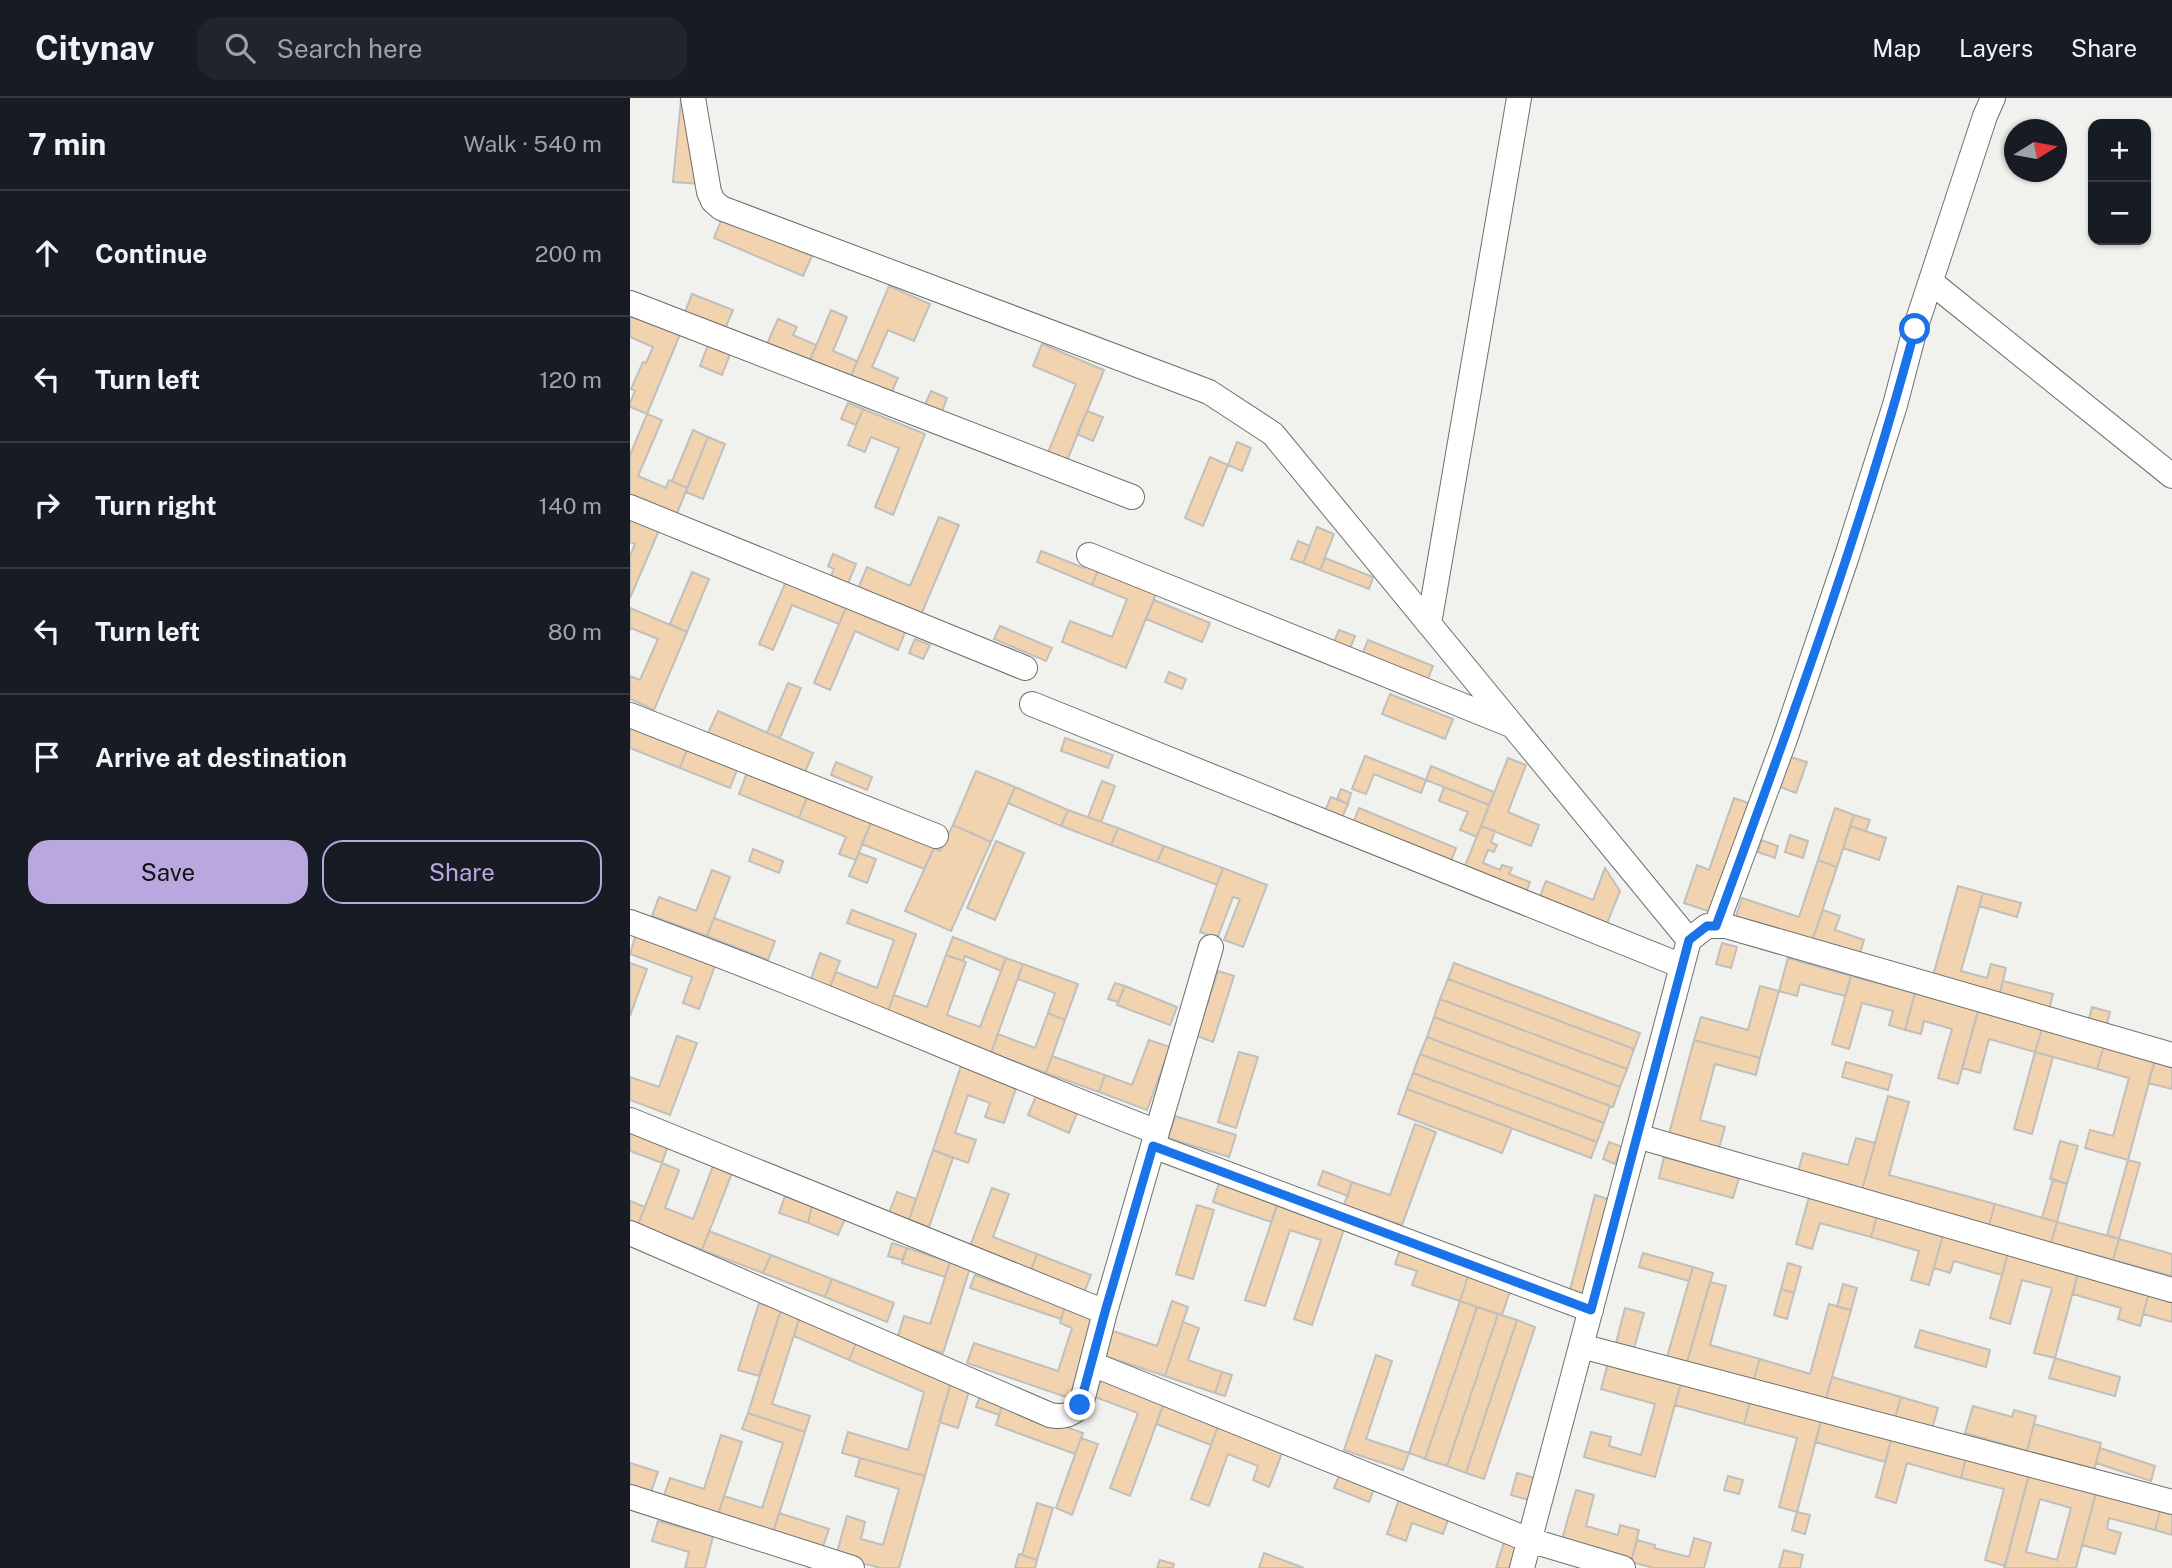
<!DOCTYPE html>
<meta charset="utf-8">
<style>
:root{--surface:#171b24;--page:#20242c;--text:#f1f3f6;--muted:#9ea1a6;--line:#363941;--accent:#b9a7e0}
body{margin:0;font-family:"Public Sans",sans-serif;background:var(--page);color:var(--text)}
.controls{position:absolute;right:21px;top:21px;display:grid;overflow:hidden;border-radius:14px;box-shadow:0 2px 5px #0004}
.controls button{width:63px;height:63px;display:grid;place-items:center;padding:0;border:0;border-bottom:2px solid var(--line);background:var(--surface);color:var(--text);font:35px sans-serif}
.compass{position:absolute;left:1374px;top:21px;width:63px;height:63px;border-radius:50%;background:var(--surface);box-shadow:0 2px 5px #0004;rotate:79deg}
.stop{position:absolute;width:21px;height:21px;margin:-16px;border:5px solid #1a73e8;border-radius:50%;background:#fff}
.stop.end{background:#1a73e8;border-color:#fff;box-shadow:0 2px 7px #0008}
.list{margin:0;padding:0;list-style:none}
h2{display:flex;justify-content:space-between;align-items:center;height:91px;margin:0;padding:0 28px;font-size:30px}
h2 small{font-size:23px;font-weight:400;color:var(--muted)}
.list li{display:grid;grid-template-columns:46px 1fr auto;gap:21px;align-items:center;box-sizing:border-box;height:126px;padding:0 28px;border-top:2px solid var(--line)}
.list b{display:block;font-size:26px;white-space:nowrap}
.list em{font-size:23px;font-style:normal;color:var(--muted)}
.actions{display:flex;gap:14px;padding:21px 28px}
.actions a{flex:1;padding:16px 0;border:2px solid var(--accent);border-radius:21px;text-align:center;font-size:24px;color:var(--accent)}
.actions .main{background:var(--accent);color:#111}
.icon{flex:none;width:38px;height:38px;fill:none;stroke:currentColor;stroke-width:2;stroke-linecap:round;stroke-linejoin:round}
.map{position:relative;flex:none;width:1542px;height:1470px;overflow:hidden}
header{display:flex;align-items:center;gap:42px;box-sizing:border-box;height:98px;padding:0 35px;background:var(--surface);border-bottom:2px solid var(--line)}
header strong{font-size:33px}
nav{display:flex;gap:38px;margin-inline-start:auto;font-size:24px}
.search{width:490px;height:63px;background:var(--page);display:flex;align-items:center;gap:18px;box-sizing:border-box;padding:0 24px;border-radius:21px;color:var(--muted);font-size:26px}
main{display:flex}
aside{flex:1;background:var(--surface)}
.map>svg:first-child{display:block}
</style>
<header>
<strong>Citynav</strong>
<div class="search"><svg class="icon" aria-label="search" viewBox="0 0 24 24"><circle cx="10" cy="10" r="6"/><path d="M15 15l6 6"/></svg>Search here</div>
<nav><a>Map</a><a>Layers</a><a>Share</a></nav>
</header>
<main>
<aside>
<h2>7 min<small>Walk · 540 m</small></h2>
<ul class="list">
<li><svg class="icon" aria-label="ahead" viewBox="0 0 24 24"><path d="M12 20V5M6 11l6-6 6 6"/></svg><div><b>Continue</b></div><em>200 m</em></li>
<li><svg class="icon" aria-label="left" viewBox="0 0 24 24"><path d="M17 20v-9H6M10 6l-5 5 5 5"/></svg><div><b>Turn left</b></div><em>120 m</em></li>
<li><svg class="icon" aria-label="right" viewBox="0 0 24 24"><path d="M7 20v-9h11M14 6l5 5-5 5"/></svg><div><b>Turn right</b></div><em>140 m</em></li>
<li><svg class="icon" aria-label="left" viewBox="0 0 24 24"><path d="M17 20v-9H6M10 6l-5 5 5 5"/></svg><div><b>Turn left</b></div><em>80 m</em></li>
<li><svg class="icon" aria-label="arrive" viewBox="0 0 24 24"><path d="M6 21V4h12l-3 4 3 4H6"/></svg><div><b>Arrive at destination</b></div></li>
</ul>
<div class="actions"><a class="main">Save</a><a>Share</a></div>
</aside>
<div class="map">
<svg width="1542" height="1470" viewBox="0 0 1542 1470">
<rect width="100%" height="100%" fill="#f1f1ed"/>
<path fill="#f1d3b0" stroke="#c1bfbc" stroke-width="2" fill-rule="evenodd" d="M51 2H55L70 86 43 84Z
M92 120 182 158 173 178 84 140Z
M259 188 300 206 284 243 258 232 242 269 268 280 259 300 219 283Z
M62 196 103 212 95 231 55 214Z
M201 212 217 219 203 253 227 263 219 283 179 265Z
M0 213 51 234 17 316 0 309V305L5 293 1 291 13 264 16 265 23 249 0 239Z
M148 221 167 229 163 237 186 247 179 265 136 248Z
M412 246 474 272 436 365 417 357 446 286 403 268Z
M78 247 100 256 92 277 70 268Z
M301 293 317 300 311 316 294 309Z
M218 305 233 311 226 327 211 321Z
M233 311 295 336 263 417 245 409 269 350 241 339 235 354 218 347Z
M457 313 473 319 463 343 447 336Z
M17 316 32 322 8 378 36 390 39 382 57 390 46 418 0 399V357Z
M63 332 78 339 57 390 42 383Z
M78 339 95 346 73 401 56 394Z
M607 344 621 350 612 373 598 367Z
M580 359 598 367 573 428 555 420Z
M0 417 30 430 0 500V458L5 446 0 444Z
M309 419 329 427 291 517 228 491 237 469 280 488Z
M687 429 704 436 690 472 673 465Z
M668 443 680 448 673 465 661 461Z
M411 453 454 470 458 459 471 464 462 487 407 464Z
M203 456 226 466 217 488 200 480 204 471 198 468Z
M695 460 743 479 739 491 690 472Z
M470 468 528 491 496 570 432 544 440 523 482 539 497 501 462 487Z
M62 474 79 481 57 534 40 526Z
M157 481 217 507 209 526 162 507 143 552 129 546Z
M524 502 580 525 572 544 516 521Z
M217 507 276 532 268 552 225 533 200 592 184 585Z
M0 510 57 534 24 612 0 601V578L10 582 28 541 1 530 0 532Z
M370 528 422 550 416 563 364 541Z
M709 532 725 538 717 558 701 551Z
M285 541 300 547 293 561 279 555Z
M738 542 803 568 795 588 730 562Z
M539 574 556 581 552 591 535 584Z
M158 585 171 590 150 640 137 635Z
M760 596 823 621 815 641 752 616Z
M88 613 183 655 174 677 78 635Z
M0 626 58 648 50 670 0 650Z
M435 640 483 657 478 670 431 653Z
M58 648 108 669 100 690 50 670Z
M735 658 796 682 791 695 744 676 736 696 722 691Z
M1160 659 1177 664 1166 695 1150 689Z
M878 660 896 667 878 714 909 727 901 748 851 728Z
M206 664 242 679 237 692 201 677Z
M801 668 864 694 859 707 796 682Z
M346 673 385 689 361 744 323 727Z
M117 675 177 699 169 720 109 696Z
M472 683 485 688 471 724 458 719Z
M385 689 438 712 431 728 378 705Z
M814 689 859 707 847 739 830 732 838 714 809 703Z
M711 691 721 695 718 706 707 701Z
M177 699 241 724 226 762 209 756 216 739 169 720Z
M701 699 718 706 711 722 694 715Z
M1104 700 1124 707 1087 816 1054 805 1067 767 1079 772Z
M729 710 826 750 821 763 724 723Z
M1205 710 1224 717 1207 769 1188 762Z
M438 712 488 730 481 747 431 728Z
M1224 717 1240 722 1236 733 1220 728Z
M241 724 304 750 294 771 232 746Z
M323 727 361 744 321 833 275 813 304 750 310 753Z
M851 728 865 733 861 744 867 747 864 754 858 752 853 765 870 772 872 767 882 770 879 776 900 784 895 797 833 773Z
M1220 728 1256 740 1249 762 1213 750Z
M488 730 534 748 527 764 481 747Z
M1160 737 1178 743 1173 760 1155 754Z
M1131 742 1148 748 1145 760 1128 754Z
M366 743 394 755 365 822 337 810Z
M534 748 593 770 587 787 527 764Z
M123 751 153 763 149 775 119 763Z
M229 755 246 761 237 785 219 778Z
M1188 762 1207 769 1181 846 1105 821 1112 800 1169 819Z
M593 770 637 787 613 849 594 842 610 801 603 799 587 841 570 834Z
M975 770 990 793 976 828 909 801 916 783 963 802Z
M82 772 100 779 77 838 22 818 29 799 66 813Z
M1328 788 1353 795 1331 873 1357 880 1361 866 1376 870 1368 903 1301 885Z
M1353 795 1391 805 1387 819 1349 808Z
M222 812 286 836 257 916 198 894 206 874 247 890 264 842 217 825Z
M1193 812 1210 818 1205 832 1234 842 1228 862 1181 846Z
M84 820 145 843 138 862 77 838Z
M6 836 86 865 69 911 53 905 62 879 0 856Z
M323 839 376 860 371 873 335 858 333 863 316 857Z
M1092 845 1107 849 1101 870 1086 866Z
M190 855 210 863 198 894 179 887Z
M316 857 336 864 317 917 350 929 376 860 393 866 361 955 257 916 264 897 297 909Z
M1158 860 1221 878 1215 898 1170 886 1167 898 1149 893Z
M0 865 17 871 0 918Z
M824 865 1010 935 1004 951 818 881Z
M393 866 448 886 435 922 418 915 425 895 388 881Z
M588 873 604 878 583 944 567 938Z
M1221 878 1285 895 1275 932 1259 927 1263 913 1232 905 1219 951 1202 946Z
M818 881 1004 951 997 971 810 901Z
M1373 883 1423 896 1418 916 1368 903Z
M485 885 495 888 488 904 478 901Z
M495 888 547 909 540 927 487 907Z
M1130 888 1149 893 1130 960 1064 942 1071 919 1118 932Z
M1285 895 1348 913 1328 986 1308 980 1322 931 1294 923 1291 936 1275 932Z
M810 901 997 971 990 989 804 919Z
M1462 909 1480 914 1477 926 1459 921Z
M1348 913 1412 931 1405 954 1359 941 1350 975 1332 970Z
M418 915 435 922 416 975 361 955 368 936 405 950Z
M804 919 990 989 983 1009 797 939Z
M1412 931 1474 948 1467 971 1405 954Z
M47 938 67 945 40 1017 0 1002V979L29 989Z
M797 939 980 1008 974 1025 790 956Z
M519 942 540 949 517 1012 469 994 475 977 502 987Z
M1064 942 1130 960 1126 977 1085 966 1070 1022 1095 1029 1089 1050 1039 1036Z
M1474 948 1525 962 1498 1062 1455 1050 1460 1032 1483 1038 1499 980 1467 971Z
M609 954 628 959 606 1030 588 1024Z
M1405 954 1423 959 1402 1036 1384 1031Z
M790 956 974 1025 967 1044 783 975Z
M422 958 475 977 469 994 416 975Z
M1525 962 1542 967V991L1518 985Z
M1216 964 1262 977 1258 992 1212 979Z
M331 968 387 987 374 1025 355 1019 360 1005 338 997 325 1035 346 1042 338 1065 303 1052Z
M783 975 967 1044 961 1060 777 991Z
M777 991 882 1030 872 1055 768 1016Z
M406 998 447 1015 439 1035 398 1017Z
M1258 998 1279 1004 1259 1077 1365 1106 1359 1127 1232 1092Z
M545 1018 606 1037 599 1059 538 1040Z
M785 1026 806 1034 772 1127 714 1107 722 1084 760 1097Z
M0 1033 38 1048 32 1065 0 1053Z
M1226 1040 1245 1045 1232 1092 1168 1074 1173 1055 1218 1067Z
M1430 1043 1448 1048 1437 1086 1420 1081Z
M979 1044 992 1049 985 1066 973 1061Z
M303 1052 323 1060 299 1129 279 1122Z
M1034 1059 1109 1080 1103 1100 1029 1080Z
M1498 1062 1510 1065 1489 1141 1477 1137Z
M32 1065 49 1072 35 1110 63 1121 83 1068 102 1075 72 1152 8 1127Z
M693 1073 722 1084 718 1098 688 1087Z
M1423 1081 1437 1086 1427 1124 1412 1120Z
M589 1085 648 1105 641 1124 583 1104Z
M362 1090 379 1096 363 1139 407 1156 400 1175 339 1151Z
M267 1094 286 1101 279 1122 259 1115Z
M965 1097 984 1103 958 1201 939 1196Z
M155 1098 182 1108 178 1125 149 1115Z
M1179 1099 1247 1118 1241 1139 1190 1125 1182 1151 1166 1146Z
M0 1103 15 1109 8 1127 0 1124Z
M648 1105 715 1128 682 1227 664 1221 691 1142 660 1132 635 1208 615 1202Z
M1365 1106 1427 1124 1421 1145 1359 1127Z
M567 1107 584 1112 563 1181 546 1176Z
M182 1108 215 1121 208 1137 178 1125Z
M1247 1118 1313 1137 1299 1187 1281 1182 1289 1153 1241 1139Z
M1427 1124 1489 1141 1483 1162 1421 1145Z
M79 1133 141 1157 133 1175 72 1152Z
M1313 1137 1378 1155 1372 1177 1324 1163 1320 1175 1304 1170Z
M1489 1141 1542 1156V1178L1483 1162Z
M262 1145 277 1150 272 1162 258 1158Z
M277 1150 320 1164 315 1179 272 1165Z
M770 1152 839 1175 830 1203 782 1187 787 1173 765 1166Z
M1013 1155 1063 1169 1059 1183 1009 1169Z
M1378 1155 1448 1175 1425 1260 1404 1255 1422 1190 1392 1182 1380 1226 1360 1220Z
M407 1156 461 1177 454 1195 400 1175Z
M141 1157 202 1181 195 1199 133 1175Z
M320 1164 340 1170 313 1255 267 1241 274 1218 300 1226Z
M1158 1165 1171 1169 1164 1195 1151 1191Z
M1063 1169 1083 1175 1057 1264 1037 1259Z
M839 1175 881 1190 872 1217 830 1203Z
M1448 1175 1519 1195 1510 1228 1488 1221 1491 1210 1443 1196Z
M345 1177 435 1208 431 1221 340 1190Z
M202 1181 264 1205 257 1224 195 1199Z
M1080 1184 1096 1188 1080 1247 1130 1261 1123 1283 1057 1264Z
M1213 1186 1227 1190 1221 1212 1207 1209Z
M1151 1191 1164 1195 1157 1221 1144 1217Z
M1519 1195 1542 1201V1224L1513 1216Z
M542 1203 558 1209 535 1278 475 1258 483 1233 527 1248Z
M830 1203 847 1209 795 1361 779 1355Z
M129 1205 151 1212 129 1278 108 1272Z
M1199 1206 1221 1212 1195 1304 1123 1283 1130 1261 1180 1276Z
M435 1208 467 1219 439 1300 337 1265 344 1245 428 1273 442 1230 430 1225Z
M847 1209 868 1216 817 1368 795 1361Z
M995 1210 1014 1215 1004 1250 986 1245Z
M151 1212 170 1218 142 1306 180 1318 175 1334 118 1315Z
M868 1216 887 1222 836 1375 817 1368Z
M170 1218 227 1243 219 1262 164 1238Z
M887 1222 905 1229 854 1381 836 1375Z
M553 1224 569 1230 558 1262 592 1274 585 1295 535 1278Z
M1290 1232 1360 1252 1356 1269 1285 1249Z
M227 1243 321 1284 295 1378 212 1355 218 1334 278 1352 294 1294 219 1262Z
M746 1257 762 1263 736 1341 779 1355 773 1372 714 1352Z
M1425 1260 1490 1279 1485 1298 1419 1280Z
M979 1261 1052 1281 1025 1379 954 1359 961 1334 981 1339 979 1348 1011 1357 1025 1306 971 1291Z
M592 1274 602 1277 595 1298 585 1295Z
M1202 1279 1271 1299 1264 1323 1195 1304Z
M1052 1281 1121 1300 1114 1326 1045 1307Z
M471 1282 534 1305 500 1398 480 1390 508 1315 465 1299Z
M321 1284 340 1290 328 1330 309 1324Z
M350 1298 373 1306 369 1317 346 1309Z
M1271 1299 1308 1310 1301 1334 1264 1323Z
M1121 1300 1192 1320 1167 1414 1149 1409 1167 1340 1114 1326Z
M534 1305 589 1326 581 1347 526 1326Z
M373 1306 453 1335 445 1356 366 1327Z
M1343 1308 1382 1319 1384 1312 1406 1318 1397 1353 1335 1335Z
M118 1315 175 1334 143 1435 88 1417 94 1398 132 1410 153 1345 112 1331Z
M1192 1320 1262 1339 1255 1364 1185 1344Z
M589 1326 654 1350 639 1389 623 1382 628 1368 598 1356 579 1408 561 1401Z
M1404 1326 1471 1345 1464 1372 1397 1353Z
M91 1337 112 1344 88 1417 33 1400 40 1380 74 1391Z
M1262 1339 1336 1359 1331 1380 1277 1365 1266 1405 1246 1399Z
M451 1340 468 1346 442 1417 426 1410Z
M1470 1350 1525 1368 1521 1383 1466 1365Z
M1336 1359 1399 1377 1375 1468 1355 1462 1374 1391 1331 1380Z
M230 1360 295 1378 269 1470H250L206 1458 217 1418 235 1424 231 1441 253 1447 269 1391 225 1378Z
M0 1365 28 1374 21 1394 0 1387Z
M711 1373 746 1386 739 1404 704 1390Z
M887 1375 908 1381 902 1403 881 1397Z
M1399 1377 1466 1395 1446 1470H1374ZM1410 1401 1441 1410 1427 1462 1396 1454Z
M1098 1378 1113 1382 1109 1396 1094 1392Z
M946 1392 964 1397 956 1428 988 1437 990 1427 1009 1432 1001 1464 931 1445Z
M1466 1395 1530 1413 1525 1432 1479 1420 1477 1431 1491 1435 1485 1456 1452 1447Z
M770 1398 820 1416 813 1436 782 1425 776 1443 757 1436Z
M407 1405 423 1410 407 1462 392 1457Z
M1530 1413 1542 1416V1437L1525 1432Z
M1167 1414 1180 1417 1175 1436 1162 1432Z
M149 1415 199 1431 192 1451 143 1435Z
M28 1423 83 1438 75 1470H55L59 1454 22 1443Z
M1064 1440 1081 1445 1074 1470H1024L1001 1464 1007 1442 1025 1447 1024 1450 1059 1459Z
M875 1441 893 1446 886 1470H866Z
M1154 1452 1173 1457 1170 1470H1149Z
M634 1455 674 1470H629Z
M389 1456 407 1462 405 1470H385Z
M530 1462 544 1466 543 1470H527Z"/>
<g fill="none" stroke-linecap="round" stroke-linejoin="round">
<g stroke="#6f6f6c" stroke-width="26">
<path id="minor" d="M63 0 79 94 83 103 91 110 579 294 643 336 1059 842
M1301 184 1542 378
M0 205 502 399
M0 409 395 570
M459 457 881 627
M799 526 889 0
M402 606 1052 868
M0 617 306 738
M0 824C178 888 351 966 527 1034L475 1214 451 1307C442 1317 433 1320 420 1317L0 1135
M1086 828 1155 641 1217 458 1265 307 1285 231 1355 18 1363 0
M0 1022 475 1214
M527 1034 581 849
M1007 1038 1542 1192
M523 1048 961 1212
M951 1248 1542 1404
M462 1266 899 1442 993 1470
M0 1399 222 1470
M892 1470 1059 842 1077 828H1096L1542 957"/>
</g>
<use href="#minor" stroke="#fff" stroke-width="24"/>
</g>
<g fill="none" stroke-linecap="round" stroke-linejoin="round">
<path stroke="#1a73e8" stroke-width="9" d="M450 1307 475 1214 523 1048 961 1212 1059 842 1077 828H1086C1158 632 1231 434 1285 231"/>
</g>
</svg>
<div class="controls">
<button>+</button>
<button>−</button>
</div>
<svg class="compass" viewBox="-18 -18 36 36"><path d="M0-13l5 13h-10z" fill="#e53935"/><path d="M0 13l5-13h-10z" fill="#9ea1a6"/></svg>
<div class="stop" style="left:1285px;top:231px"></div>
<div class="stop end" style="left:450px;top:1307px"></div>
</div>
</main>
